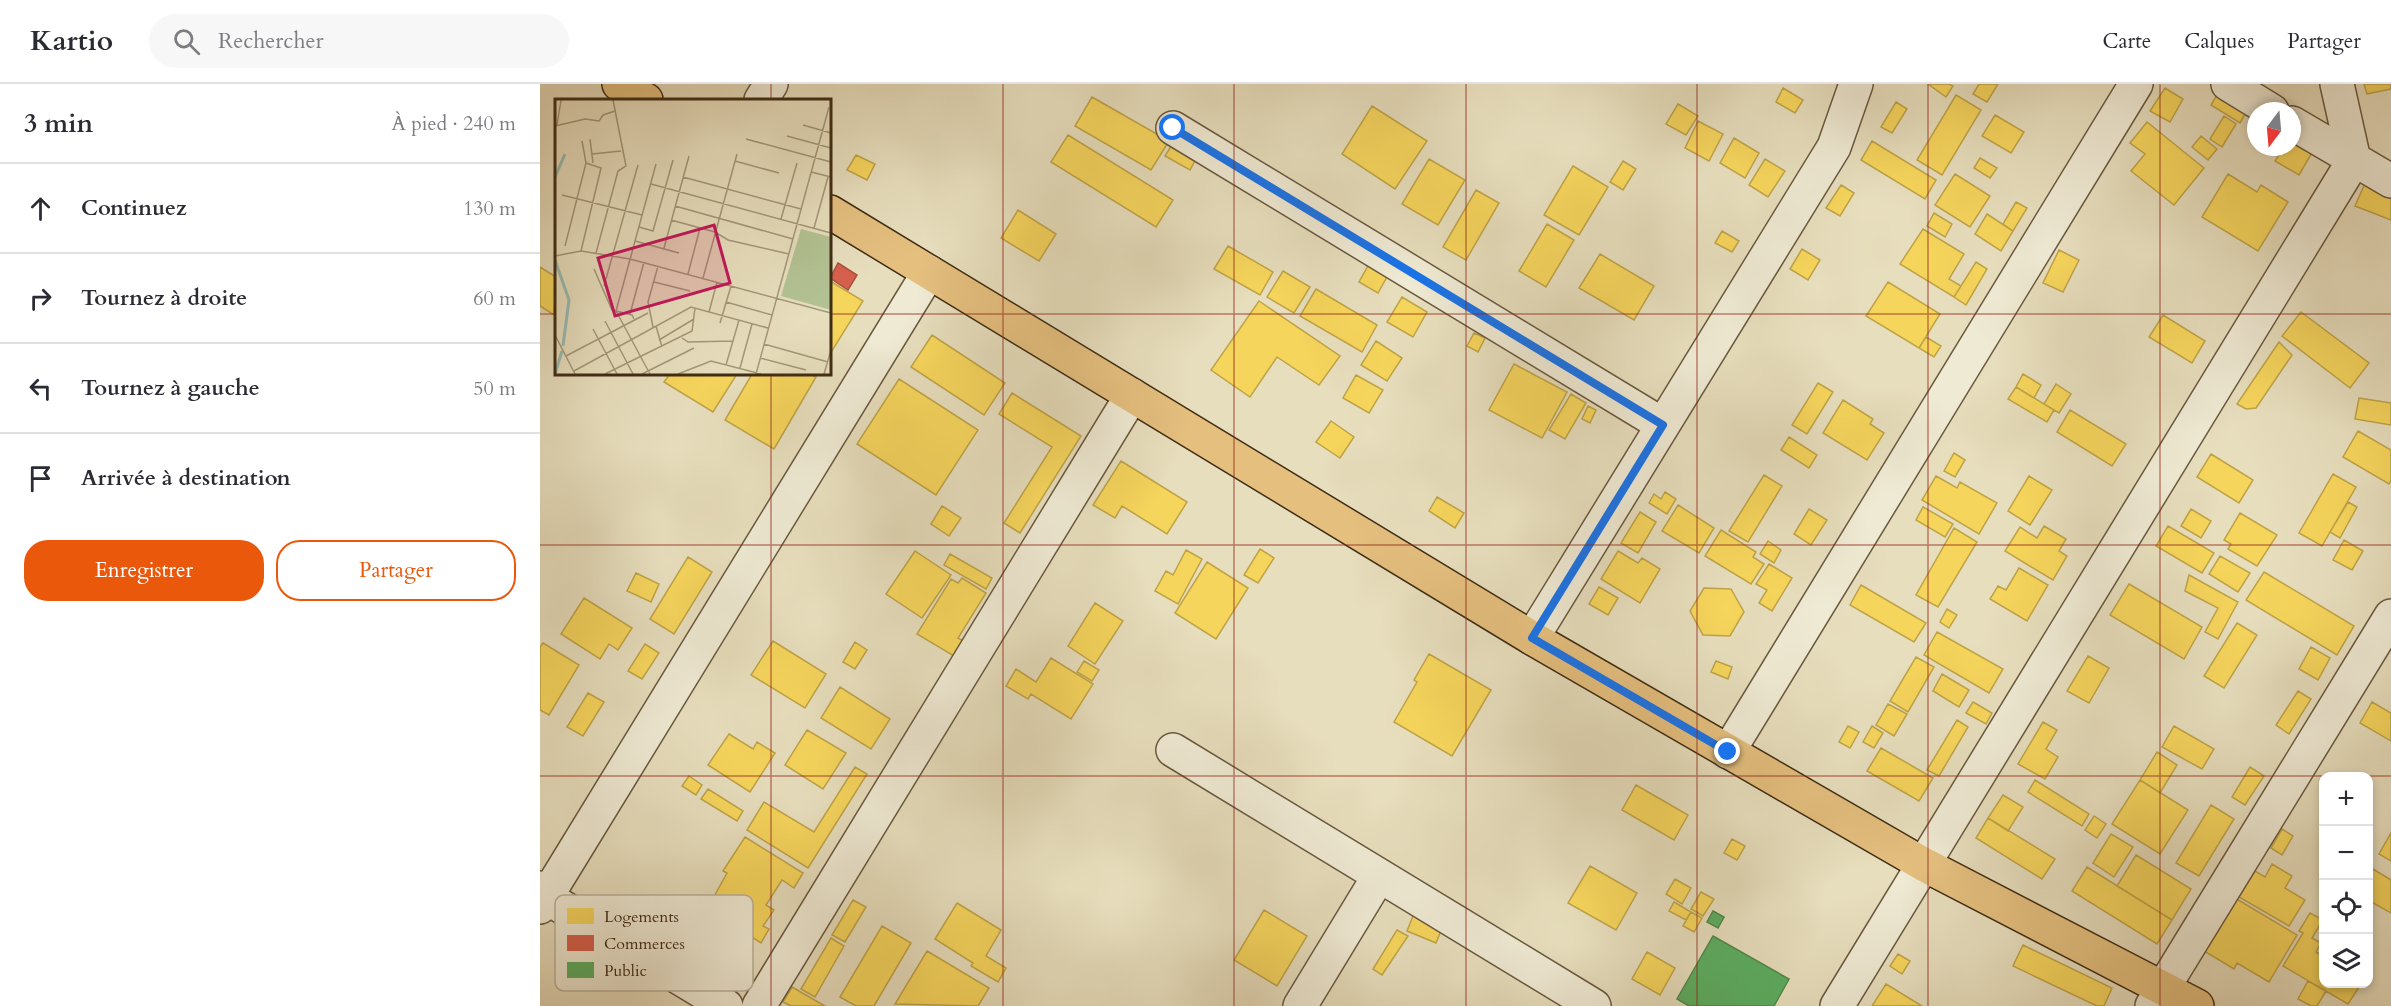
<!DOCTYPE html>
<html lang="fr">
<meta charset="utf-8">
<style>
:root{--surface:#fff;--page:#f7f7f7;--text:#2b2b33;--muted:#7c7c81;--line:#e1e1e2;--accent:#ea580c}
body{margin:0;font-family:Cardo,serif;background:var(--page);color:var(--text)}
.controls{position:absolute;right:18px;bottom:18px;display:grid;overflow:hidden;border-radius:12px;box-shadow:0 3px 9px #0003}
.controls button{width:54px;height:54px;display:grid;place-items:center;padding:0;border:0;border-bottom:2px solid var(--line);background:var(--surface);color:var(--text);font:30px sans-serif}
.compass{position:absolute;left:1707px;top:18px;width:54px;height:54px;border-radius:50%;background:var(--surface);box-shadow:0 3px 9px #0003;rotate:196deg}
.stop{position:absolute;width:18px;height:18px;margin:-14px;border:4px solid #1a73e8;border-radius:50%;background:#fff}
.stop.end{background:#1a73e8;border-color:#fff;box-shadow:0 2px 6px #0008}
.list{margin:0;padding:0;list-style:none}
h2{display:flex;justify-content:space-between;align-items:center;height:78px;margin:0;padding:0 24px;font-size:26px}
h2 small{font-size:20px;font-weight:400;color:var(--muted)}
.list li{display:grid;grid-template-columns:39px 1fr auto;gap:18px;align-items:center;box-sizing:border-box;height:90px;padding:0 24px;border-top:2px solid var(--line)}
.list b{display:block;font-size:22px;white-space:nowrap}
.list em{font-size:20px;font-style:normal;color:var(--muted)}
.actions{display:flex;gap:12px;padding:18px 24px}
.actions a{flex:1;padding:14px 0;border:2px solid var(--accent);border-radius:24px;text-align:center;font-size:21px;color:var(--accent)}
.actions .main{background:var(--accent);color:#fff}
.icon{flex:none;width:33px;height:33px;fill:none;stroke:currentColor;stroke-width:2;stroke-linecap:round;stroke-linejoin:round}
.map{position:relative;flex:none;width:1851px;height:922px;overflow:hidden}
header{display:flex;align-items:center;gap:36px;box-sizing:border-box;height:84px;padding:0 30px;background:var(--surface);border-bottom:2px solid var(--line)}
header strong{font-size:28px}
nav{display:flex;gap:33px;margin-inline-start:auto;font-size:21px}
.search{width:420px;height:54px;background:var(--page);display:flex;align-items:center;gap:15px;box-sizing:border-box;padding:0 21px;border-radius:33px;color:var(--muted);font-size:22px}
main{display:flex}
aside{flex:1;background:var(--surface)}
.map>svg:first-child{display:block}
</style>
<header>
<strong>Kartio</strong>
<div class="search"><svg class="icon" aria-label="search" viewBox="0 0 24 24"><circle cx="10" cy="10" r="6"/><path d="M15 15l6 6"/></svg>Rechercher</div>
<nav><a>Carte</a><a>Calques</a><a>Partager</a></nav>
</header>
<main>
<aside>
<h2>3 min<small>À pied · 240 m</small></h2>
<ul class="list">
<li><svg class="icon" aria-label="ahead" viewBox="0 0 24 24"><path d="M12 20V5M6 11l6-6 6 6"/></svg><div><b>Continuez</b></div><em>130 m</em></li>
<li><svg class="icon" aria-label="right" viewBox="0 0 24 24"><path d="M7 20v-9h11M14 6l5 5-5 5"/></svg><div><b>Tournez à droite</b></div><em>60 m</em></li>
<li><svg class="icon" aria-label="left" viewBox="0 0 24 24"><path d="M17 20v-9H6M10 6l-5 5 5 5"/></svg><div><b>Tournez à gauche</b></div><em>50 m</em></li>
<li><svg class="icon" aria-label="arrive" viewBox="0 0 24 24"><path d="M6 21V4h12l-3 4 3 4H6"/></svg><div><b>Arrivée à destination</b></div></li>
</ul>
<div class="actions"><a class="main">Enregistrer</a><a>Partager</a></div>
</aside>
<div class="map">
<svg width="1851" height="922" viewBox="0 0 1851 922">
<rect width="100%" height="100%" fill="#e7debd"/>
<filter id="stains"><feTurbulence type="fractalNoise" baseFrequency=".00333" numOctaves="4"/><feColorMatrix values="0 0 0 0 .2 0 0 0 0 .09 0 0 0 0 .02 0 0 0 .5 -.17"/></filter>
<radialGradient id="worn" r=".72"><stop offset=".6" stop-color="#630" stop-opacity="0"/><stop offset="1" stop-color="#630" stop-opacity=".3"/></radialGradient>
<path fill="#f6d55c" stroke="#bfa347" stroke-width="1.5" d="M1388 0H1409L1413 2 1406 13Z
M1439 0H1458L1447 18 1433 10Z
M1824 0H1851V5L1827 10Z
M1243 4 1263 16 1255 29 1236 18Z
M1625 4 1643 15 1630 38 1610 27Z
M1678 9 1707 27 1700 39 1671 21Z
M1416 11 1441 26 1402 91 1377 76Z
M552 13 629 57 611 86 535 42Z
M1356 18 1367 25 1352 49 1341 43Z
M1138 20 1158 32 1146 51 1126 40Z
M832 22 887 57 855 105 802 70Z
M1455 31 1484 48 1471 69 1442 52Z
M1684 32 1696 40 1682 63 1670 55Z
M1158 37 1183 50 1169 77 1145 64Z
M1607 38 1664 84 1634 121 1591 87 1605 70 1590 59Z
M528 51 633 116 616 143 511 78Z
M1661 52 1677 65 1668 76 1652 63Z
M1194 54 1219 69 1205 94 1180 79Z
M1752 54 1773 67 1759 91 1735 77 1744 63H1752Z
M1332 57 1396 96 1385 115 1321 76Z
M633 59 657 73 650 86 625 72Z
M316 71 335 80 327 96 307 86Z
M1440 74 1457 84 1450 94 1434 84Z
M889 75 925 96 898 141 862 120Z
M1225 75 1245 87 1228 113 1209 101Z
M1083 77 1096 85 1083 106 1070 98Z
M1033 82 1068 103 1039 151 1004 131Z
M1415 90 1450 112 1430 143 1395 121Z
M1688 90 1717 108 1721 101 1748 118 1718 167 1662 133Z
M1826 97 1851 107V136L1815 122Z
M1301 101 1314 109 1300 132 1286 124Z
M936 106 959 119 926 176 903 163Z
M1476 118 1487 124 1473 147 1463 140Z
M478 126 516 150 499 177 461 154Z
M1394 129 1412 140 1405 153 1387 142Z
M1447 130 1473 147 1461 167 1435 150Z
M1007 140 1034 156 1006 203 979 187Z
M1383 145 1424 170 1409 195 1421 202 1414 213 1360 180Z
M1182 147 1199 157 1192 168 1175 159Z
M688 162 733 188 720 211 674 185Z
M1262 165 1280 176 1268 196 1250 185Z
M1519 166 1539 176 1523 208 1503 199Z
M1060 170 1114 202 1094 236 1039 204Z
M1436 178 1447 185 1426 221 1414 213Z
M829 180 848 191 838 209 819 198Z
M0 183 16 193 14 231 0 222Z
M743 187 770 203 754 229 727 213Z
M290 197 323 217 290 270Z
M1348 198 1400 230 1379 264 1326 232Z
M776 205 837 241 822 268 760 232Z
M862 213 887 228 873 253 847 238Z
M719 217 800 272 779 301 737 273 710 313 671 286Z
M1761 228 1829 279 1810 304 1742 252Z
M1623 231 1665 257 1652 279 1609 253Z
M934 249 945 254 938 268 927 262Z
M392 251 465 299 444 331 371 283Z
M1386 253 1401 262 1394 273 1379 264Z
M836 257 862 274 847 297 821 281Z
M1739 258 1752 271 1716 324 1706 325 1697 320Z
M974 280 1027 308 1002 354 949 326Z
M130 290H197L173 328 124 298Z
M212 290H269L276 293 234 365 185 336Z
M1483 290 1501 301 1494 314 1476 303Z
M816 291 843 306 829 329 803 314Z
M359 295 438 346 396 411 317 360Z
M1278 299 1293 308 1267 350 1252 341Z
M1516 300 1531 310 1519 329 1504 320Z
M1476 303 1514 326 1507 338 1468 315Z
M472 309 541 352 480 449 464 439 512 363 459 330Z
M1031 310 1046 319 1025 355 1009 346Z
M1819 314 1851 319V341L1815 335Z
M1303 316 1333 335 1330 340 1344 349 1327 376 1283 349Z
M1048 322 1056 326 1050 339 1042 335Z
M1530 326 1586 360 1572 382 1517 348Z
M791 337 814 353 800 374 776 358Z
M1818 347 1851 366V396L1849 400 1803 373Z
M1249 353 1277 371 1269 384 1241 366Z
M1414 369 1425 376 1415 393 1404 387Z
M1671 370 1713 396 1699 419 1657 393Z
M581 377 647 418 627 450 582 422 575 434 553 421Z
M1793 390 1816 403 1782 462 1759 449Z
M1224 391 1242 402 1208 458 1189 447Z
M1396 392 1417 404 1420 398 1457 419 1439 450 1382 416Z
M1489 392 1512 406 1490 441 1468 427Z
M1125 408 1136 415 1127 430 1109 419 1114 410 1121 415Z
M897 413 924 429 915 444 889 427Z
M1808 418 1817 423 1800 454 1790 448Z
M1138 421 1174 444 1159 469 1122 447Z
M402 422 421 434 409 452 391 440Z
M1383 423 1413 440 1405 453 1376 436Z
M1269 425 1287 436 1271 461 1254 450Z
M1651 425 1671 437 1661 454 1641 442Z
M1100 428 1116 438 1098 469 1081 459Z
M1700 429 1737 451 1717 482 1688 465 1691 460 1684 456Z
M1504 442 1526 455 1519 467 1527 472 1513 496 1465 467 1480 443 1497 454Z
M1628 442 1674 469 1662 489 1616 462Z
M1414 444 1437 458 1398 523 1376 511Z
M1181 446 1216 468 1213 473 1224 480 1211 500 1165 472Z
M1804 456 1823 467 1812 486 1793 476Z
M1228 457 1241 466 1234 479 1220 470Z
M720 465 734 474 718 499 704 491Z
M646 466 662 475 638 520 615 507 626 487 633 491Z
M375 467 411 491 382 534 346 510Z
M1078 467 1098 479 1102 474 1120 485 1100 519 1061 495Z
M410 470 452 494 446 505 404 481Z
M1680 472 1710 489 1698 508 1669 490Z
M148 473 172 488 134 550 110 535Z
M667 478 708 504 676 555 635 529Z
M1229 480 1252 494 1232 527 1219 519 1227 506 1216 500Z
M1479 484 1508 501 1487 537 1450 515 1458 502 1466 506Z
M1724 488 1814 542 1797 571 1706 516Z
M96 489 119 500 111 518 87 507Z
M1649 491 1698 518 1678 555 1665 548 1678 524 1645 507Z
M422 494 446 509 418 554 423 557 414 572 377 550 411 495 418 499Z
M1589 500 1662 543 1644 575 1570 531Z
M1321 501 1386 539 1374 558 1310 521Z
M1059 503 1078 514 1068 531 1049 520Z
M1164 504 1191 505 1204 528 1190 552 1163 551 1150 527Z
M44 514 92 544 78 566 69 560 60 575 21 550Z
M555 519 583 537 555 580 528 562Z
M1407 525 1417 531 1409 544 1400 538Z
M1697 539 1717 551 1684 604 1664 592Z
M1397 548 1463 585 1449 609 1384 571Z
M233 557 286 590 265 624 211 591Z
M315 558 327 566 315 585 303 578Z
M3 559 39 581 9 631 0 626V563Z
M105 560 119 569 102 595 88 587Z
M1771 563 1790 574 1778 596 1759 585Z
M889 570 951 606 912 672 854 638 877 598 874 596Z
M1548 572 1569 584 1549 619 1527 607Z
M1376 573 1394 583 1368 628 1350 617Z
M511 574 553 600 531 635 491 610 488 615 466 602 476 585 496 598Z
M544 577 559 586 552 597 537 588Z
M1176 577 1192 583 1188 595 1171 588Z
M1402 590 1429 606 1419 623 1393 607Z
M300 603 350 635 331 665 281 634Z
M1758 607 1771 615 1749 650 1736 641Z
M48 609 64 618 43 652 27 643Z
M1433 618 1452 629 1446 640 1426 629Z
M1832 618 1851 629V657L1820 639Z
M1348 620 1367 630 1354 652 1336 641Z
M1417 636 1428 643 1399 692 1387 686Z
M1503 638 1517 646 1506 665 1518 673 1505 695 1478 680Z
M1308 642 1319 648 1310 664 1299 658Z
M1332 642 1343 649 1334 664 1323 658Z
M1634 642 1674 665 1662 685 1622 663Z
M267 646 306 669 283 705 245 681Z
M189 650 213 665 217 658 235 669 210 708 168 681Z
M1341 664 1393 694 1379 717 1327 687Z
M1617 668 1637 681 1620 709 1600 696Z
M315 683 327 690 268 784 207 746 224 718 274 748Z
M1710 683 1724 692 1705 721 1692 713Z
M149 692 162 701 156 711 142 702Z
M1495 696 1549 730 1542 742 1488 708Z
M1600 696 1648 726 1620 770 1572 740Z
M1096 701 1148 731 1134 756 1082 726Z
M168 705 203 727 197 737 161 715Z
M1463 711 1483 723 1468 747 1448 734Z
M1671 721 1694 735 1659 792 1636 779Z
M1554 732 1566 740 1557 754 1545 746Z
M1448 734 1515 775 1502 795 1436 754Z
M1742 745 1753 752 1742 771 1731 764Z
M1851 749V777L1839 770Z
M1571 750 1593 763 1574 793 1553 779Z
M205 753 263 789 254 804 242 796 226 821 234 826 223 842 229 845 221 859 167 825 187 789 183 787Z
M1192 755 1205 762 1197 776 1184 769Z
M1596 771 1651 805 1632 836 1577 802Z
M1732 780 1752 792 1745 804 1765 816 1749 842 1699 813 1715 787 1725 793Z
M1050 782 1097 809 1076 846 1028 819Z
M1828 782 1851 796V829L1828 816Z
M1547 783 1632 836 1617 860 1532 807Z
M1135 795 1151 804 1142 820 1126 810Z
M1161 808 1174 815 1163 832 1151 825Z
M1695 814 1757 851 1729 898 1697 879 1694 885 1664 867Z
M313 816 326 823 305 858 292 851Z
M1134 818 1151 828 1146 836 1129 827Z
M417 819 461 846 446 872 466 884 458 898 431 882 433 879 395 855Z
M724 826 767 852 737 902 694 876Z
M1151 828 1162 834 1154 848 1143 842Z
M1770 829 1783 836 1772 854 1781 859 1776 868 1784 873V900H1821L1808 920 1743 882 1763 849 1759 847Z
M873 832 905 837 896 859 867 847Z
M342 842 371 859 334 922H316L300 913Z
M857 846 868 852 842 891 833 885Z
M291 854 304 862 275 913 261 905Z
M1483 861 1572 904 1564 922H1557L1473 882Z
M387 867 449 904 438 922 355 920Z
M1107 868 1135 884 1120 911 1092 895Z
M1358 870 1370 877 1362 890 1350 882Z
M1768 897 1786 907 1777 922H1771L1758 915Z
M1346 900 1382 922H1332Z
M252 903 285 922H251L243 918Z"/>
<path fill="#d6604d" stroke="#a9513c" stroke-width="1.5" d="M298 179 317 191 308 206 290 194Z"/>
<path fill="#5aae61" stroke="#52874a" stroke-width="1.5" d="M1173 827 1184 833 1178 844 1167 838Z
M1173 852 1249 895 1234 922H1149L1137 915Z"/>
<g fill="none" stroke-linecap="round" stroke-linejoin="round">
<g stroke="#6a593f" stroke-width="36">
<path id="minor" d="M1688 0 1732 27
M1797 0 1814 76
M221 16 231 0
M1752 39 1851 97
M633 44 1123 341
M992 554 1294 63 1316 0
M633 666 1054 922
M1188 668 1596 0
M0 804 6 813 186 922
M0 823 389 188
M219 922 592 311
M760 922 839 792
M1297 922 1814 76
M1612 922 1851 532"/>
</g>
<g stroke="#402d15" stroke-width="36">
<path id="major" d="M79 0 106 16
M290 128 992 554 1383 780 1657 922"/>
</g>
<use href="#minor" stroke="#efead4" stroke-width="33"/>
<use href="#major" stroke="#e4bf7e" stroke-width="33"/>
</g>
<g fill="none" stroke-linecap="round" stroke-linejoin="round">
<path stroke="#1a73e8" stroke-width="8" d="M633 44 1123 341 992 554 1188 668"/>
</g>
<path fill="none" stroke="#8f2418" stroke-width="1.5" stroke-opacity="0.55" d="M231 0V16M463 0V922M694 0V922M926 0V922M1157 0V922M1388 0V922M1620 0V922M0 230H16M290 230H1851M231 290V922M0 461H1851M0 692H1851"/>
<g transform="translate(15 15)">
<rect width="276" height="276" fill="#e7debd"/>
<path d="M246 130 276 138V211L226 197Z" fill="#b3c293"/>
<path fill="none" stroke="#97bcb4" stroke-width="3" d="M0 78 10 55M0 161 14 201 8 247M0 275 7 252"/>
<path fill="none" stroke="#a4977a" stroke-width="1.5" d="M2 26 6 1M248 26 276 34M0 27 30 20 44 22 48 16 60 12M232 37 276 49M35 40 38 64M191 40 276 63M37 55 66 52M180 62 224 74M256 73 276 78M128 78 246 110M96 85 276 134M7 96 87 116M120 107 238 140M226 120 242 64M116 121 160 133 173 141 234 155M84 128 98 132 118 61M259 129 273 78M80 142 124 154M10 147 31 64 27 42M109 149 134 57M26 152 46 69 31 64M41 154 63 72 71 67 58 1M0 157 26 152 75 160 276 214M39 170 57 211 77 216 79 220M133 175 145 129M148 179 182 55M99 183 135 192M49 187 83 66M171 203 217 216M61 212 101 65M61 212 95 275M154 213 162 183M75 215 89 163M50 222 78 275M165 224 176 187M101 227 107 248M98 228 93 203 103 167M38 230 62 275M0 236 20 275M127 239 133 243 178 242M104 241 139 220M209 245 273 263M11 257 93 214M205 259 251 271M171 266 184 221M185 269 197 225M19 272 136 208 213 229M50 275 137 232 140 209M87 275 139 249M123 275 156 262 206 275M201 275 274 8M269 275 276 251"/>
<path fill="#c2185b" fill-opacity="0.15" stroke="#c2185b" stroke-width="3" d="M159 126 175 184 60 217 43 159Z"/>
<rect width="276" height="276" fill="none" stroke="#402d15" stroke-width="3"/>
</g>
<rect x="15" y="811" width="198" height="96" rx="9" fill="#efead4" stroke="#bab19b" stroke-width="1.5"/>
<rect x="27" y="824" width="27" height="16" fill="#f6d55c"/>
<rect x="27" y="851" width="27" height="16" fill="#d6604d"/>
<rect x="27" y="878" width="27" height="16" fill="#5aae61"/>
<g font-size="16" fill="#402d15">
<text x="64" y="838">Logements</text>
<text x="64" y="865">Commerces</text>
<text x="64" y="892">Public</text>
</g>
<rect width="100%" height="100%" filter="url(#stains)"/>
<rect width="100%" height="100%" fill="url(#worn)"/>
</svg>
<div class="controls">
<button>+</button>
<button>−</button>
<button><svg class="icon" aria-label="locate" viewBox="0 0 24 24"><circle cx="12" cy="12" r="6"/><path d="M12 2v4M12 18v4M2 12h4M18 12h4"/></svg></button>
<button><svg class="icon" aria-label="layers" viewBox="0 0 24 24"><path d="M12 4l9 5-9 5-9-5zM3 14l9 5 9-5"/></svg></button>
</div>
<svg class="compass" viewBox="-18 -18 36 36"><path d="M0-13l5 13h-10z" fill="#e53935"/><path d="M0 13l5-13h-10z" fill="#7c7c81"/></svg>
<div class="stop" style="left:633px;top:44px"></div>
<div class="stop end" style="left:1188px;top:668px"></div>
</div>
</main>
